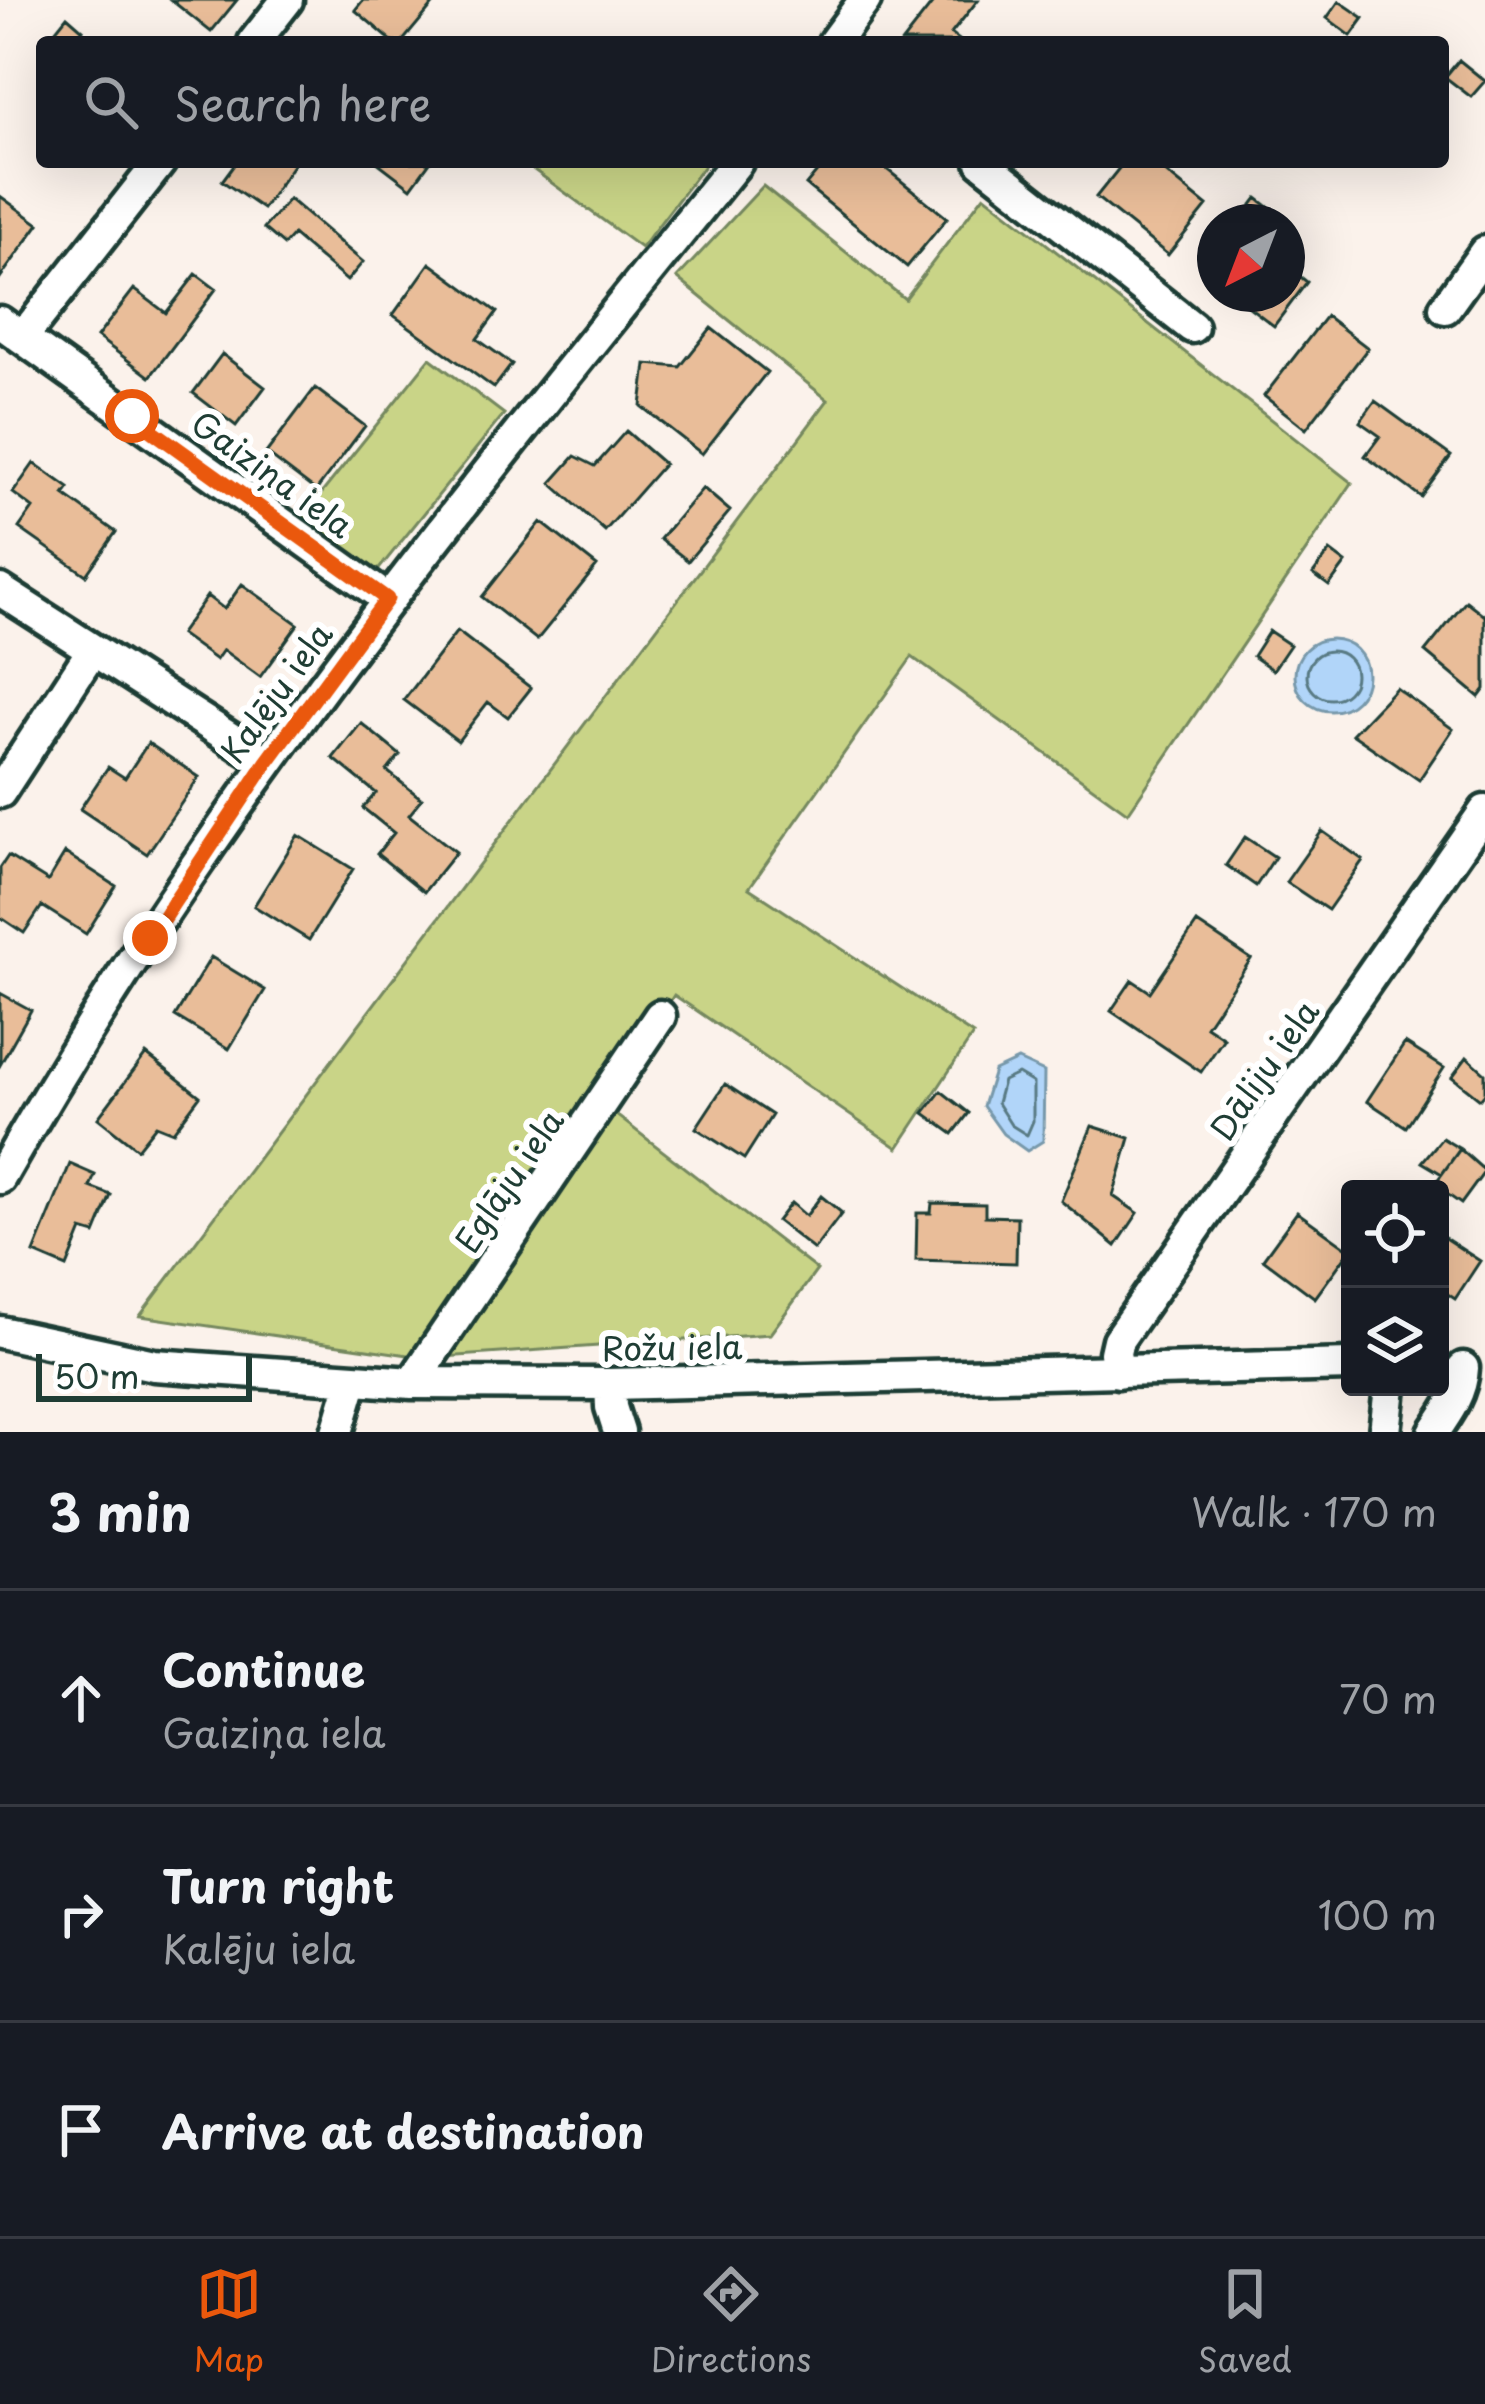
<!DOCTYPE html>
<meta charset="utf-8">
<style>
:root{--surface:#171b24;--page:#20242c;--text:#f1f3f6;--muted:#9ea1a6;--line:#363941;--accent:#ea580c}
body{margin:0;font-family:"Playpen Sans",sans-serif;background:var(--page);color:var(--text)}
.controls{position:absolute;right:36px;bottom:36px;display:grid;overflow:hidden;border-radius:12px;box-shadow:0 12px 48px #0002}
.controls button{width:108px;height:108px;display:grid;place-items:center;padding:0;border:0;border-bottom:3px solid var(--line);background:var(--surface);color:var(--text);font:60px sans-serif}
.compass{position:absolute;left:1197px;top:204px;width:108px;height:108px;border-radius:50%;background:var(--surface);box-shadow:0 12px 48px #0002;rotate:222deg}
.scale{position:absolute;left:36px;bottom:30px;width:216px;box-sizing:border-box;padding-left:12px;border:6px solid #1f3d34;border-top:0;font-size:33px;line-height:42px;white-space:nowrap;color:#1f3d34;-webkit-text-stroke:9px #fff;paint-order:stroke}
.stop{position:absolute;width:36px;height:36px;margin:-27px;border:9px solid #ea580c;border-radius:50%;background:#fff}
.stop.end{background:#ea580c;border-color:#fff;box-shadow:0 3px 12px #0008}
.list{margin:0;padding:0;list-style:none}
h2{display:flex;justify-content:space-between;align-items:center;height:156px;margin:0;padding:0 48px;font-size:51px}
h2 small{font-size:39px;font-weight:400;color:var(--muted)}
.list li{display:grid;grid-template-columns:78px 1fr auto;gap:36px;align-items:center;box-sizing:border-box;height:216px;padding:0 48px;border-top:3px solid var(--line)}
.list b{display:block;font-size:45px;white-space:nowrap}
.list p{margin:0;font-size:39px;white-space:nowrap;color:var(--muted)}
.list em{font-size:39px;font-style:normal;color:var(--muted)}
.icon{flex:none;width:66px;height:66px;fill:none;stroke:currentColor;stroke-width:2;stroke-linecap:round;stroke-linejoin:round}
.map{position:relative;flex:none;width:1485px;height:1432px;overflow:hidden}
.search{position:absolute;background:var(--surface);box-shadow:0 12px 48px #0002;left:36px;right:36px;top:36px;height:132px;display:flex;align-items:center;gap:30px;box-sizing:border-box;padding:0 42px;border-radius:12px;color:var(--muted);font-size:45px}
.sheet{height:804px;background:var(--surface)}
nav{display:flex;justify-content:space-around;align-items:center;box-sizing:border-box;height:168px;border-top:3px solid var(--line);background:var(--surface);font-size:33px;color:var(--muted)}
nav a{display:grid;justify-items:center;gap:6px}
nav .on{color:var(--accent)}
.map>svg:first-child{display:block}
</style>
<div class="map">
<svg width="1485" height="1432" viewBox="0 0 1485 1432">
<rect width="100%" height="100%" fill="#fbf2eb"/>
<filter id="ink" filterUnits="userSpaceOnUse"><feTurbulence type="fractalNoise" baseFrequency=".00833" numOctaves="2"/><feDisplacementMap in="SourceGraphic" scale="24" xChannelSelector="R" yChannelSelector="G"/><feConvolveMatrix kernelMatrix="1 2 1 2 8 2 1 2 1" color-interpolation-filters="sRGB"/></filter>
<g filter="url(#ink)">
<path fill="#c9d487" stroke="#74885e" stroke-width="3" d="M523 162H707L641 248Z
M763 186 905 299 984 195 1352 483 1128 813 912 657 749 888 973 1035 898 1148 674 995 603 1105 817 1270 770 1334 429 1358 140 1316 828 400 677 278Z
M430 358 504 414 376 573 301 519Z"/>
<path fill="#b1d5f9" stroke="#7798aa" stroke-width="3" d="M1295 675a36 36 0 1 1 72 0a36 36 0 1 1-72 0Z
M1018 1060 1044 1072 1043 1141 1027 1151 1003 1134 983 1106 994 1071Z"/>
<g fill="none" stroke-linecap="round" stroke-linejoin="round">
<path stroke="#597a83" stroke-width="3" d="M1307 675a24 24 0 1 1 48 0a24 24 0 1 1-48 0Z
M1018 1074 1033 1083V1121L1027 1135 1011 1125 997 1103 1003 1081Z"/>
</g>
<path fill="#e9bd99" stroke="#1f3d34" stroke-width="3" d="M171 0H237L211 32Z
M363 0H437L402 42H393L355 10Z
M935 0H978L951 34 962 42H902Z
M1339 1 1364 18 1351 36 1327 18Z
M67 16 83 30 73 42H46Z
M1459 60 1485 81 1471 97 1445 77Z
M236 162H295L263 209 222 181Z
M377 162H430L411 188Z
M825 162H878L947 218 907 267 806 185Z
M1124 162H1153L1207 206 1168 255 1096 197Z
M0 196 39 224 0 278Z
M1257 198 1293 226 1287 234V222H1239Z
M289 199 363 262 347 281 293 235 284 245 264 228Z
M430 263 497 312 477 339 512 364 494 388 393 315Z
M1287 266 1307 282 1274 326 1232 294H1287Z
M196 274 216 289 150 377 97 337 134 289 166 313Z
M1326 316 1368 348 1306 429 1264 396Z
M711 328 767 372 702 454 641 406 646 364 680 367Z
M222 354 265 387 236 426 193 393Z
M315 388 365 426 316 491 266 453Z
M1375 401 1451 456 1421 497 1365 456 1380 436 1360 422Z
M626 431 664 464 605 531 551 483 575 456 595 466Z
M34 463 69 488 64 495 116 532 86 575 19 528 33 508 13 493Z
M703 488 730 511 688 561 660 539Z
M541 522 597 566 537 640 482 597Z
M1330 551 1346 563 1329 586 1313 574Z
M242 584 298 624 260 677 223 650 216 660 180 634 207 596 224 609Z
M1466 601 1485 616V689L1479 697 1425 652Z
M457 631 531 688 508 717 488 702 458 741 404 700Z
M1269 631 1290 645 1273 670 1253 656Z
M1396 688 1453 729 1419 780 1352 734Z
M361 723 400 755 387 771 422 799 409 815 456 852 424 892 377 854 394 833 363 808 376 793 333 758Z
M148 743 199 777 147 854 80 809 108 767 125 778Z
M1322 831 1363 860 1328 910 1286 882Z
M298 835 353 869 309 940 254 906Z
M1245 837 1275 857 1256 886 1226 865Z
M65 853 116 886 86 934 42 906 24 933 0 917V868L8 856 48 881Z
M1197 923 1251 959 1206 1026 1224 1038 1201 1072 1111 1011 1132 980 1150 992Z
M211 957 265 990 229 1049 175 1016Z
M0 993 31 1010 0 1065Z
M1405 1043 1444 1068 1406 1127 1367 1101Z
M146 1054 200 1096 173 1132 156 1125 137 1149 98 1118Z
M1467 1057 1485 1073V1093L1480 1099 1452 1077Z
M725 1084 772 1115 744 1159 696 1128Z
M941 1091 969 1113 953 1134 924 1113Z
M1092 1126 1130 1138 1113 1196 1138 1213 1116 1246 1061 1201Z
M1442 1138 1460 1149 1442 1174 1422 1162Z
M1460 1149 1485 1171 1461 1204 1434 1185Z
M70 1164 95 1175 90 1187 111 1195 95 1234 82 1230 67 1267 34 1253Z
M821 1196 842 1213 814 1250 777 1221 791 1203 806 1216Z
M932 1203 985 1204V1216L1017 1217 1016 1263 916 1260 917 1213H931Z
M1297 1212 1350 1250 1315 1298 1263 1259Z
M1440 1235 1480 1261 1455 1299 1440 1289Z"/>
<g fill="none" stroke-linecap="round" stroke-linejoin="round">
<g stroke="#1f3d34" stroke-width="39">
<path id="minor" d="M254 42 287 0
M834 42 865 0
M982 162 1192 327
M1445 308 1485 252
M0 322 387 599
M22 338 160 162
M0 590 267 762
M0 792 92 651
M0 1178C206 812 474 488 737 162
M0 1332 154 1365 412 1383 610 1384 1350 1365
M1118 1372 1115 1353 1118 1340 1485 811
M412 1383 660 1016
M610 1384 611 1407 619 1432
M337 1432 352 1382
M1385 1432 1390 1387
M1434 1432C1448 1412 1462 1392 1463 1368"/>
</g>
<use href="#minor" stroke="#fff" stroke-width="30"/>
</g>
</g>
<g fill="none" stroke-linecap="round" stroke-linejoin="round" filter="url(#ink)">
<path stroke="#ea580c" stroke-width="15" d="M132 416 387 599 267 762 150 938"/>
</g>
<g text-anchor="middle" dominant-baseline="central" stroke-width="12" stroke-linejoin="round" paint-order="stroke">
<g font-size="33" fill="#1f3d34" stroke="#fff">
<text transform="translate(273 473) rotate(36)">Gaiziņa iela</text>
<text transform="translate(275 692) rotate(-54)">Kalēju iela</text>
<text transform="translate(1263 1069) rotate(-55)">Dāliju iela</text>
<text transform="translate(508 1180) rotate(-56)">Eglāju iela</text>
<text transform="translate(672 1346) rotate(-1)">Rožu iela</text>
</g>
</g>
</svg>
<div class="controls">
<button><svg class="icon" aria-label="locate" viewBox="0 0 24 24"><circle cx="12" cy="12" r="6"/><path d="M12 2v4M12 18v4M2 12h4M18 12h4"/></svg></button>
<button><svg class="icon" aria-label="layers" viewBox="0 0 24 24"><path d="M12 4l9 5-9 5-9-5zM3 14l9 5 9-5"/></svg></button>
</div>
<svg class="compass" viewBox="-18 -18 36 36"><path d="M0-13l5 13h-10z" fill="#e53935"/><path d="M0 13l5-13h-10z" fill="#9ea1a6"/></svg>
<div class="scale">50 m</div>
<div class="stop" style="left:132px;top:416px"></div>
<div class="stop end" style="left:150px;top:938px"></div>
<div class="search"><svg class="icon" aria-label="search" viewBox="0 0 24 24"><circle cx="10" cy="10" r="6"/><path d="M15 15l6 6"/></svg>Search here</div>
</div>
<section class="sheet">
<h2>3 min<small>Walk · 170 m</small></h2>
<ul class="list">
<li><svg class="icon" aria-label="ahead" viewBox="0 0 24 24"><path d="M12 20V5M6 11l6-6 6 6"/></svg><div><b>Continue</b><p>Gaiziņa iela</p></div><em>70 m</em></li>
<li><svg class="icon" aria-label="right" viewBox="0 0 24 24"><path d="M7 20v-9h11M14 6l5 5-5 5"/></svg><div><b>Turn right</b><p>Kalēju iela</p></div><em>100 m</em></li>
<li><svg class="icon" aria-label="arrive" viewBox="0 0 24 24"><path d="M6 21V4h12l-3 4 3 4H6"/></svg><div><b>Arrive at destination</b></div></li>
</ul>
</section>
<nav>
<a class="on"><svg class="icon" aria-label="map" viewBox="0 0 24 24"><path d="M3 6l6-2 6 2 6-2v14l-6 2-6-2-6 2zM9 4v14M15 6v14"/></svg>Map</a>
<a><svg class="icon" aria-label="directions" viewBox="0 0 24 24"><path d="M12 3l9 9-9 9-9-9zM9 14v-3h6M13 9l2 2-2 2"/></svg>Directions</a>
<a><svg class="icon" aria-label="saved" viewBox="0 0 24 24"><path d="M7 4h10v16l-5-4-5 4z"/></svg>Saved</a>
</nav>
